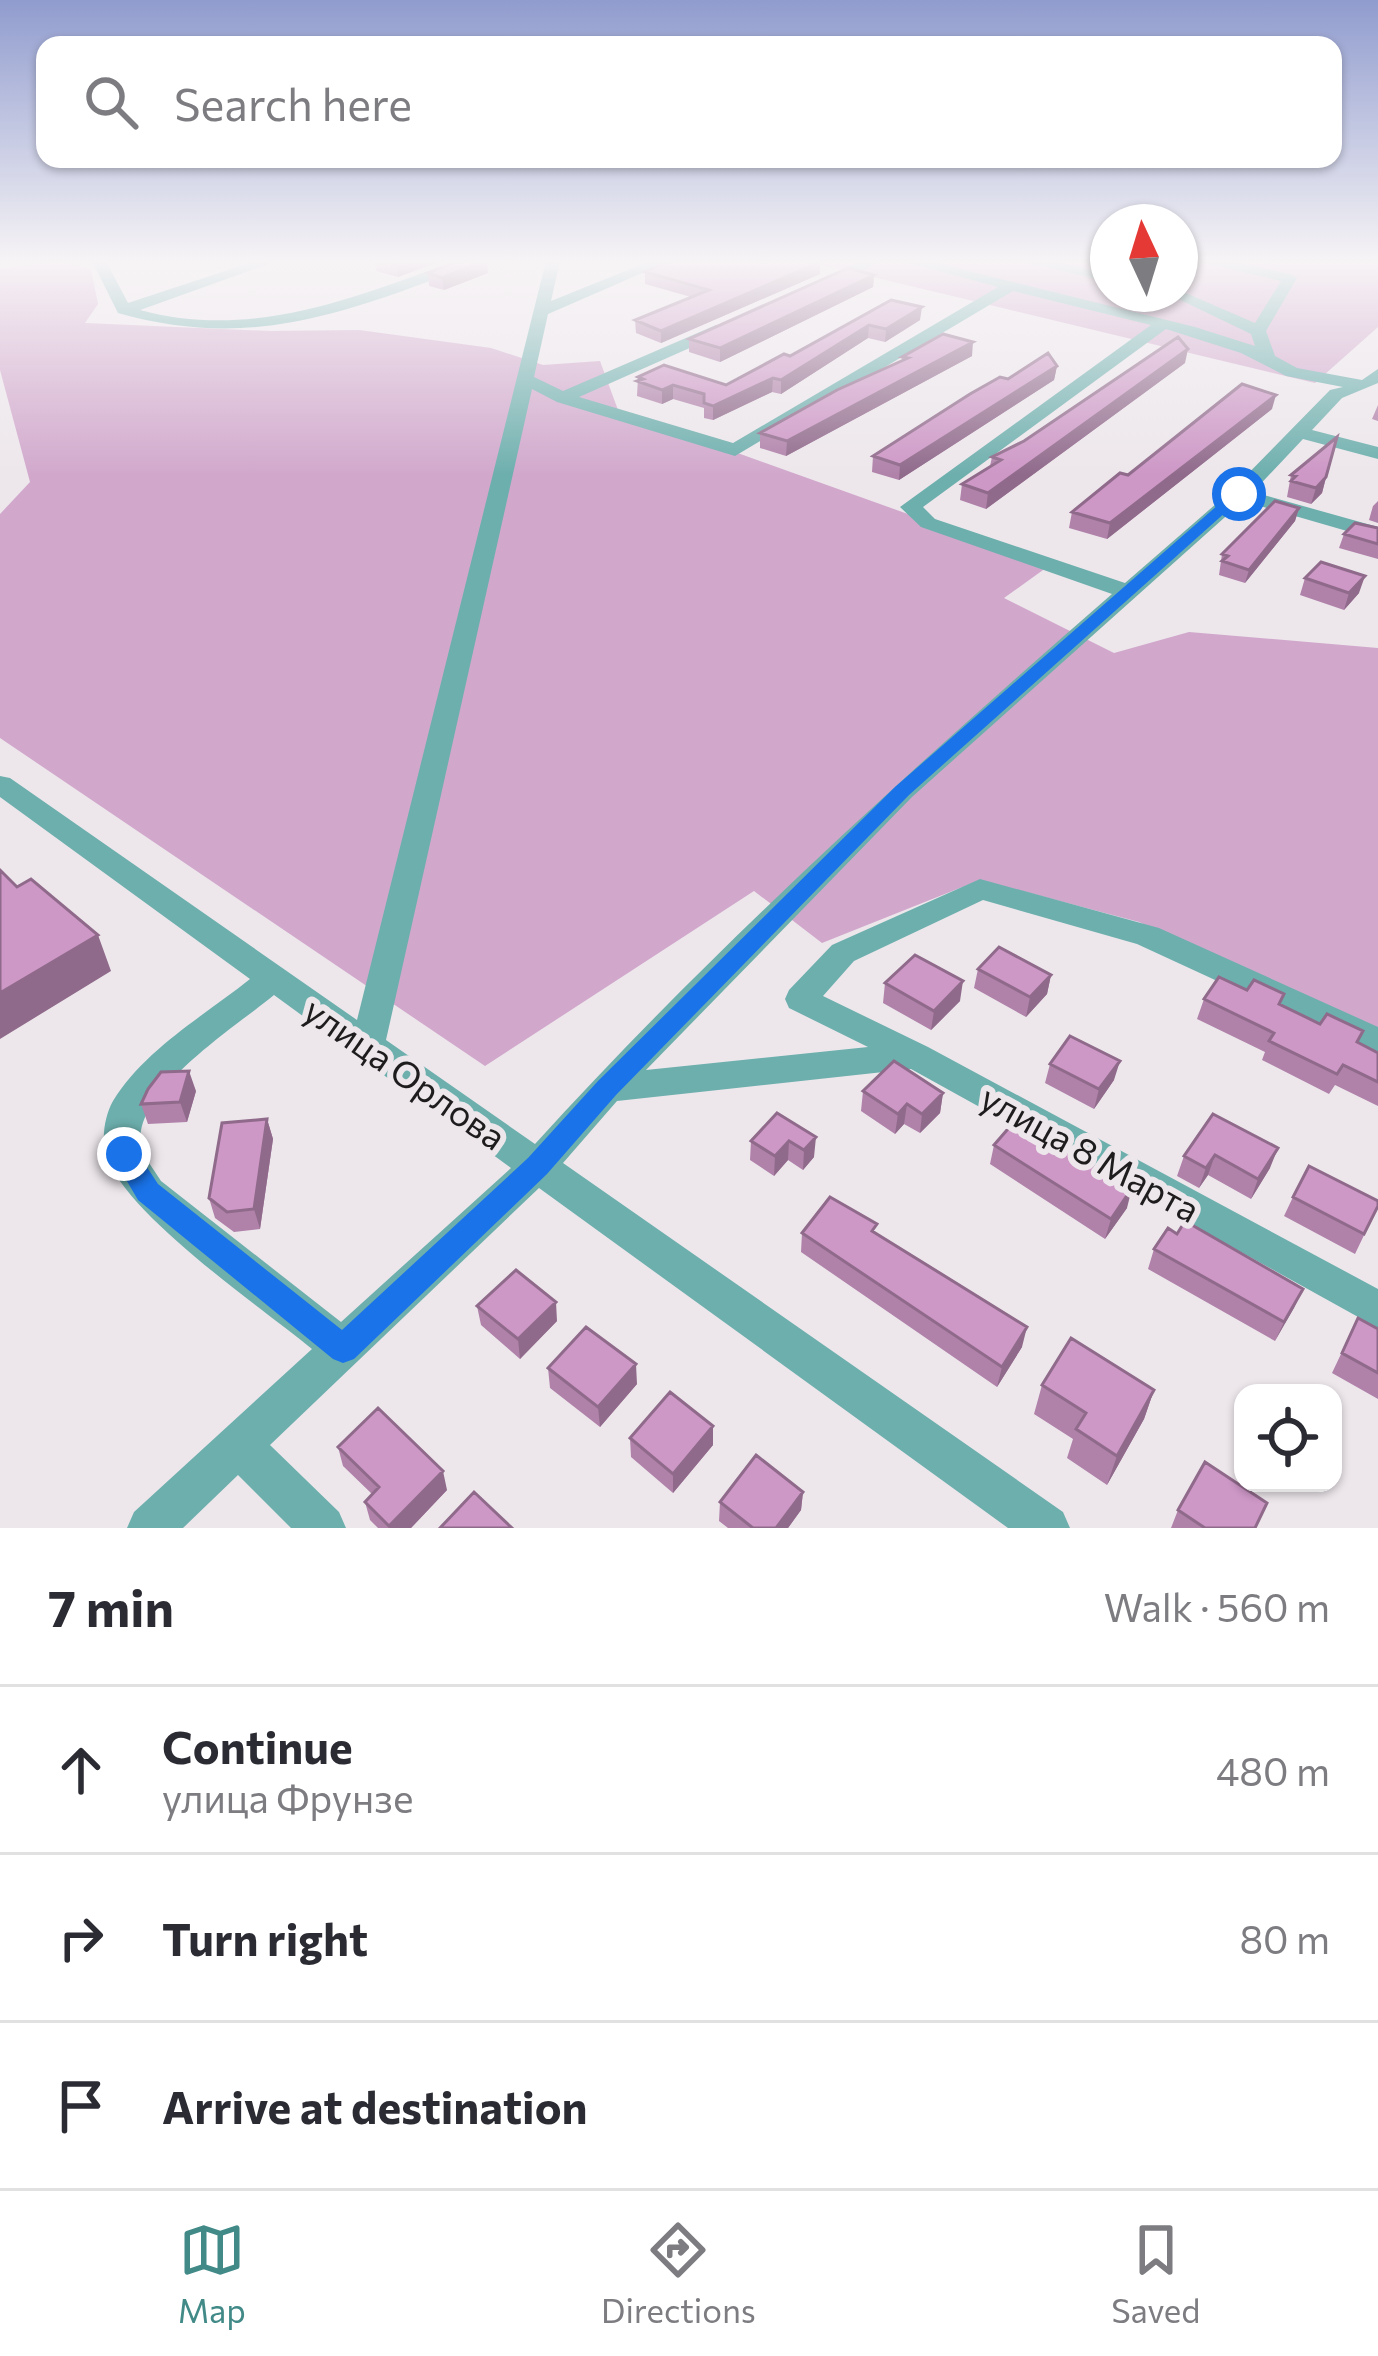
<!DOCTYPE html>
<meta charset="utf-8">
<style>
:root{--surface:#fff;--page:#f2f2f3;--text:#2b2b33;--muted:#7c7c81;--line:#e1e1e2;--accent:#428a88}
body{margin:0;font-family:Commissioner,sans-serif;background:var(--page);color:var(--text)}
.controls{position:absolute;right:36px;bottom:36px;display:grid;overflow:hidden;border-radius:24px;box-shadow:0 3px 9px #0004}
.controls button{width:108px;height:108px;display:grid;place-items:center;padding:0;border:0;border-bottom:3px solid var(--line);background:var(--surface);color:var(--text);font:60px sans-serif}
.compass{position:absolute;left:1090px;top:204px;width:108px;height:108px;border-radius:50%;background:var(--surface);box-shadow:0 3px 9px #0004;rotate:356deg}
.stop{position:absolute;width:36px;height:36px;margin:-27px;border:9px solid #1a73e8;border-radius:50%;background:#fff}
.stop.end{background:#1a73e8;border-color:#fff;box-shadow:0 3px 12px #0008}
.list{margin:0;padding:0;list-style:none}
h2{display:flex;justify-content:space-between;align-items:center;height:156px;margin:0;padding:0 48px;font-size:51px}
h2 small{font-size:39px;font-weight:400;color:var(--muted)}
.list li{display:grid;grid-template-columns:78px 1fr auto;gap:36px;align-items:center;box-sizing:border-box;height:168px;padding:0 48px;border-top:3px solid var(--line)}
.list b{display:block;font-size:45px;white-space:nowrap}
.list p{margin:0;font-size:39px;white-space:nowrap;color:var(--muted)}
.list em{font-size:39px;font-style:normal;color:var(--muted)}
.icon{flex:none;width:66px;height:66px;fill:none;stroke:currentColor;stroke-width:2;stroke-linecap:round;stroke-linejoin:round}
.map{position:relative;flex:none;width:1378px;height:1528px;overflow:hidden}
.search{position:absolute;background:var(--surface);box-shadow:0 3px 9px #0004;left:36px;right:36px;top:36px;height:132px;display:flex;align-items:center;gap:30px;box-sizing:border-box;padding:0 42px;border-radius:24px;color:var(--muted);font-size:45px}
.sheet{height:660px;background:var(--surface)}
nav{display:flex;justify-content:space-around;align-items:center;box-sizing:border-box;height:168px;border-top:3px solid var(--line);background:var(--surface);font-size:33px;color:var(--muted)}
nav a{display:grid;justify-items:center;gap:6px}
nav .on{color:var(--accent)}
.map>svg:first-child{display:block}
</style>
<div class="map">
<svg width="1378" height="1528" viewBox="0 0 1378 1528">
<rect width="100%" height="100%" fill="#ede7ec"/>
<path fill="#d1a8cc" d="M60 261 91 269 98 304 85 323 270 331 359 330 491 348 543 365 600 361 618 410 1050 565 1004 598 1114 653 1189 632 1378 648V1033L1139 922 980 880 822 943 754 891 485 1066 0 738V514L30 482 0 370V269Z
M806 261H1108V294H1180V261H1378V327L1315 383Z"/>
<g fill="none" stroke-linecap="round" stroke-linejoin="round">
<path fill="#6dafad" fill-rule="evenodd" d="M92 261H106L128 303 255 261H277L140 310C250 340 352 299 455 261H476C457 274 430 280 408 289 305 326 225 343 118 313Z
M546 261H560L551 301 650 261H670L548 314 534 377 563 391 716 325H728V331L579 397 733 443 998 287 902 261H928L1195 327 1255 346 1251 334 1168 294 1181 291 1255 323 1281 281 1197 261H1227L1290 274 1297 278 1266 331 1275 356 1297 368 1362 380 1378 369V383L1342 398 1312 430 1378 447V459L1303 439 1253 492 1378 527V540L1243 501 912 797 646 1070 868 1047 789 1008 785 999 789 990 832 945 980 879 1159 928 1378 1027V1055L1137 944 983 900 854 961 823 996 928 1047 1378 1289V1328L911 1069 617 1101 563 1163 1063 1512 1070 1528H1008L539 1188 270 1445 339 1512 346 1528H291L238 1475 183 1528H127L134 1512 312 1349C261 1307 123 1213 106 1154 101 1138 105 1115 113 1101 144 1050 205 1015 250 979L0 797V776L10 778 357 1020ZM1013 291 1151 325 900 507 921 527 1112 594C912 768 714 947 535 1144L386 1040 532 389 557 402 735 456ZM1166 329 1241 353 1286 376 1343 387 1330 390 1232 490 1125 583 935 519 923 507ZM274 995 511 1168 341 1322 161 1181C155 1171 145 1159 142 1148 127 1095 237 1026 274 995Z
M861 261H881L828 287 816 284Z
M1022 261H1051L1108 274V282Z"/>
</g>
<path fill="#b082aa" d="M375 261H441L398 277 376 271Z
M664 261H817L820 274 661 343 636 333 635 320 691 297 645 284V272L664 264Z
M428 273H488L444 290 429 286Z
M874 275 873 287 720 362 689 352V339Z
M891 300 920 320 885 342 868 338 781 394 772 392 713 420 704 418V408L673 399 662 404 637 396 638 377 726 385 790 356Z
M972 356 786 456 760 448V433L902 361V357Z
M1185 363 986 509 960 500 962 484 990 466 992 457Z
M1057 366 1054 380 899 480 872 472 873 456 1008 379Z
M1378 405V421L1372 419Z
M1272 409 1107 539 1069 528 1072 512 1128 475Z
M1337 437 1322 493 1311 504 1287 497 1291 475Z
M1378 501V523L1369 520 1373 506Z
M1299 508 1295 521 1245 583 1219 575 1222 554Z
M1378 528V559L1339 548 1344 534Z
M1305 578 1359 593 1344 610 1300 595Z
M978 969 1051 975 1047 994 1026 1017 974 988Z
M885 983 960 1001 931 1030 883 1003Z
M1204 999 1281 1005 1320 1024 1363 1031 1358 1043 1378 1053V1106L1335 1085 1329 1094 1262 1060 1265 1052 1197 1019Z
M1050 1064 1114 1080 1094 1109 1045 1083Z
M196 1091 187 1122 148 1124 141 1104Z
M863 1091 943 1093 940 1113 920 1133 904 1124 895 1134 861 1111Z
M777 1113 814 1157 803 1170 788 1160 774 1176 750 1160 751 1141Z
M1213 1114 1270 1168 1251 1199 1208 1175 1199 1188 1177 1176 1184 1156Z
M267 1119 273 1139 260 1229 234 1232 215 1218 209 1198Z
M994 1145 1127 1208 1105 1239 990 1164Z
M1293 1197 1378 1206 1355 1254 1284 1216Z
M802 1233H876L1022 1347 997 1387 801 1252Z
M1154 1249 1303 1289 1275 1341 1148 1269Z
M477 1306 557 1321 520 1359 481 1325Z
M1358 1318 1378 1329V1399L1332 1373Z
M548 1368 637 1384 600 1427 550 1388Z
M1042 1385 1154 1390 1144 1419 1107 1485 1067 1458 1073 1439 1034 1414Z
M713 1426V1445L673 1493 631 1457 630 1438Z
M338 1447 447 1490 411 1528H378L370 1520 365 1502 372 1494 343 1466Z
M803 1492 801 1510 788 1528H728L719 1521 720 1502Z
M1178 1510 1255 1528H1171Z"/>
<path fill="#906a8b" d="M410 261H441L398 277 397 266Z
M484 261H487L488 273 444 290 442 278Z
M820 262V274L661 343V331Z
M874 275 873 287 720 362V348Z
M922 307 920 320 885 342 886 329Z
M869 325 868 338 781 394V380Z
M973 342 972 356 786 456 787 441Z
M1188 349 1185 363 986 509 988 493Z
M1057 366 1054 380 899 480 900 465Z
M773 378 772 392 713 420V406Z
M673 385V399L662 404V390Z
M1276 395 1272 409 1107 539 1110 523Z
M1326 477 1322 493 1311 504 1316 488Z
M1299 508 1295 521 1245 583 1249 570Z
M1365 576 1359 593 1344 610 1349 593Z
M98 935 111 971 0 1039V993Z
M1051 975 1047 994 1026 1017 1030 997Z
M963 981 960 1001 931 1030 934 1011Z
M1120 1061 1114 1080 1094 1109 1099 1089Z
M189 1071 196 1091 187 1122 180 1102Z
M943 1093 940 1113 920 1133 922 1114Z
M907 1104 904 1124 895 1134 898 1114Z
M267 1119 273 1139 260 1229 254 1209Z
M816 1137 814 1157 803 1170 804 1150Z
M789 1141 788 1160 774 1176 775 1156Z
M1278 1148 1270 1168 1251 1199 1258 1179Z
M1215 1155 1208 1175 1199 1188 1206 1168Z
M1132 1188 1127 1208 1105 1239 1111 1219Z
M1303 1289 1294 1308 1275 1341 1284 1322Z
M556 1302 557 1321 520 1359 518 1339Z
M1027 1327 1022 1347 997 1387 1002 1367Z
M636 1364 637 1384 600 1427 598 1407Z
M1154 1390 1144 1419 1107 1485 1117 1456Z
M713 1426V1445L673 1493V1474Z
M443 1471 447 1490 411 1528H390L389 1526Z
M803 1492 801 1510 788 1528H776Z"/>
<path fill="#cd97c6" stroke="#906a8b" stroke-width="3" d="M380 261H410L397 266Z
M458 261H484L442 278 428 273Z
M670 261H817L820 262 661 331 635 320 709 290 645 272Z
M848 268 874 275 720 348 689 339Z
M891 300 922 307 886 329 869 325 781 380 773 378 713 406 704 403V394L673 385 662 390 637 381 643 379 638 377 664 365 726 385 784 354 790 356Z
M943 334 973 342 787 441 760 433 837 390 908 358 902 357Z
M1178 337 1188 349 988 493 962 484 1001 460 992 457 1024 441Z
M1048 353 1057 366 900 465 873 456 970 394 1000 377 1008 379Z
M1242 384 1276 395 1110 523 1072 512 1120 473 1128 475Z
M1337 437 1326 477 1316 488 1291 481 1296 476 1291 475Z
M1275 501 1299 508 1249 570 1222 561 1228 556 1222 554Z
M1355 523 1378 528V544L1344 534Z
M1321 562 1365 576 1349 593 1305 578Z
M0 870 17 887 31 879 98 935 0 993Z
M999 947 1051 975 1030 997 978 969Z
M915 955 963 981 934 1011 885 983Z
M1219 977 1247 990 1254 980 1284 994 1279 1004 1320 1024 1327 1014 1363 1031 1357 1042 1378 1053V1082L1343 1065 1337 1074 1269 1041 1274 1033 1204 999Z
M1070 1036 1120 1061 1099 1089 1050 1064Z
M894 1061 943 1093 922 1114 907 1104 898 1114 863 1091Z
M189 1071 180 1102 141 1104 148 1089 161 1072Z
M777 1113 816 1137 804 1150 789 1141 775 1156 751 1141Z
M1213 1114 1278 1148 1258 1179 1215 1155 1206 1168 1184 1156Z
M267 1119 254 1209 227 1212 209 1198 222 1123Z
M1014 1122 1132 1188 1111 1219 994 1145Z
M1309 1166 1378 1201V1206L1364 1234 1293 1197Z
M830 1197 877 1224 872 1231 1027 1327 1002 1367 802 1233Z
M1185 1221 1303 1289 1284 1322 1154 1249 1168 1228 1177 1234Z
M516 1270 556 1302 518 1339 477 1306Z
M1358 1318 1378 1329V1373L1342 1353Z
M586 1327 636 1364 598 1407 548 1368Z
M1071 1338 1154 1390 1117 1456 1076 1429 1086 1413 1042 1385Z
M670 1392 713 1426 673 1474 630 1438Z
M378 1408 443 1471 389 1526 365 1502 379 1487 338 1447Z
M756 1455 803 1492 776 1528H753L720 1502Z
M1205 1462 1267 1503 1255 1528H1205L1178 1510Z
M474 1492 512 1528H440Z"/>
<linearGradient id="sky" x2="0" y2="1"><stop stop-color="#909cce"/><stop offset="0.55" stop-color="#f7f4f6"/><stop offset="1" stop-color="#f7f4f6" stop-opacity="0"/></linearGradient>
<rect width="1378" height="475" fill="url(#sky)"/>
<path fill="#1a73e8" d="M1234 491 1246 494 909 795 616 1095 547 1174 354 1359 343 1363 333 1359 138 1200 111 1154 115 1146H133L158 1184 342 1330 528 1158 598 1081 895 787Z"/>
<g text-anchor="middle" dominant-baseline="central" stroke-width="12" stroke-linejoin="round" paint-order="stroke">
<g font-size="36" fill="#1e1c1d" stroke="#ede7ec">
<text transform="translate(406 1072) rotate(35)">улица Орлова</text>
<text transform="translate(1091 1152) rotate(29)">улица 8 Марта</text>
</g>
</g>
</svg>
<div class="controls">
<button><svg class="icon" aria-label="locate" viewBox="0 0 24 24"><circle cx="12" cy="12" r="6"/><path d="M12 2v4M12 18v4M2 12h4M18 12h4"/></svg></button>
</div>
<svg class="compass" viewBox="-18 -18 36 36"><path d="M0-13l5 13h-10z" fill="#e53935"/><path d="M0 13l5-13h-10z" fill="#7c7c81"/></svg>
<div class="stop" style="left:1239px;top:494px"></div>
<div class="stop end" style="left:124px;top:1154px"></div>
<div class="search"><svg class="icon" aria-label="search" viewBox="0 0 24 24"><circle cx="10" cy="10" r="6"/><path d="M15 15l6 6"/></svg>Search here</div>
</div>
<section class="sheet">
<h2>7 min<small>Walk · 560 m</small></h2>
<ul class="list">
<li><svg class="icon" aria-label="ahead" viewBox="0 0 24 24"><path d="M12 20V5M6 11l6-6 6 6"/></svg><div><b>Continue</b><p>улица Фрунзе</p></div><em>480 m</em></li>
<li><svg class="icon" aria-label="right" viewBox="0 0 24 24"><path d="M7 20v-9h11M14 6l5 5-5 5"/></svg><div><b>Turn right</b></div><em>80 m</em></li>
<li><svg class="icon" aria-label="arrive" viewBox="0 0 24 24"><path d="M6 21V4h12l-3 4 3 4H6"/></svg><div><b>Arrive at destination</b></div></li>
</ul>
</section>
<nav>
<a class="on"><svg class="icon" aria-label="map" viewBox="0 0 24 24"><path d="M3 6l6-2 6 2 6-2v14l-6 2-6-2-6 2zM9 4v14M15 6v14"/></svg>Map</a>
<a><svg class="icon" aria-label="directions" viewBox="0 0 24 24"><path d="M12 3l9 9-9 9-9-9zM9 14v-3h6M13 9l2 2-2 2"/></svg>Directions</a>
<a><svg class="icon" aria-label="saved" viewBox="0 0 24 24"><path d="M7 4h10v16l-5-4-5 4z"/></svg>Saved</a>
</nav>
